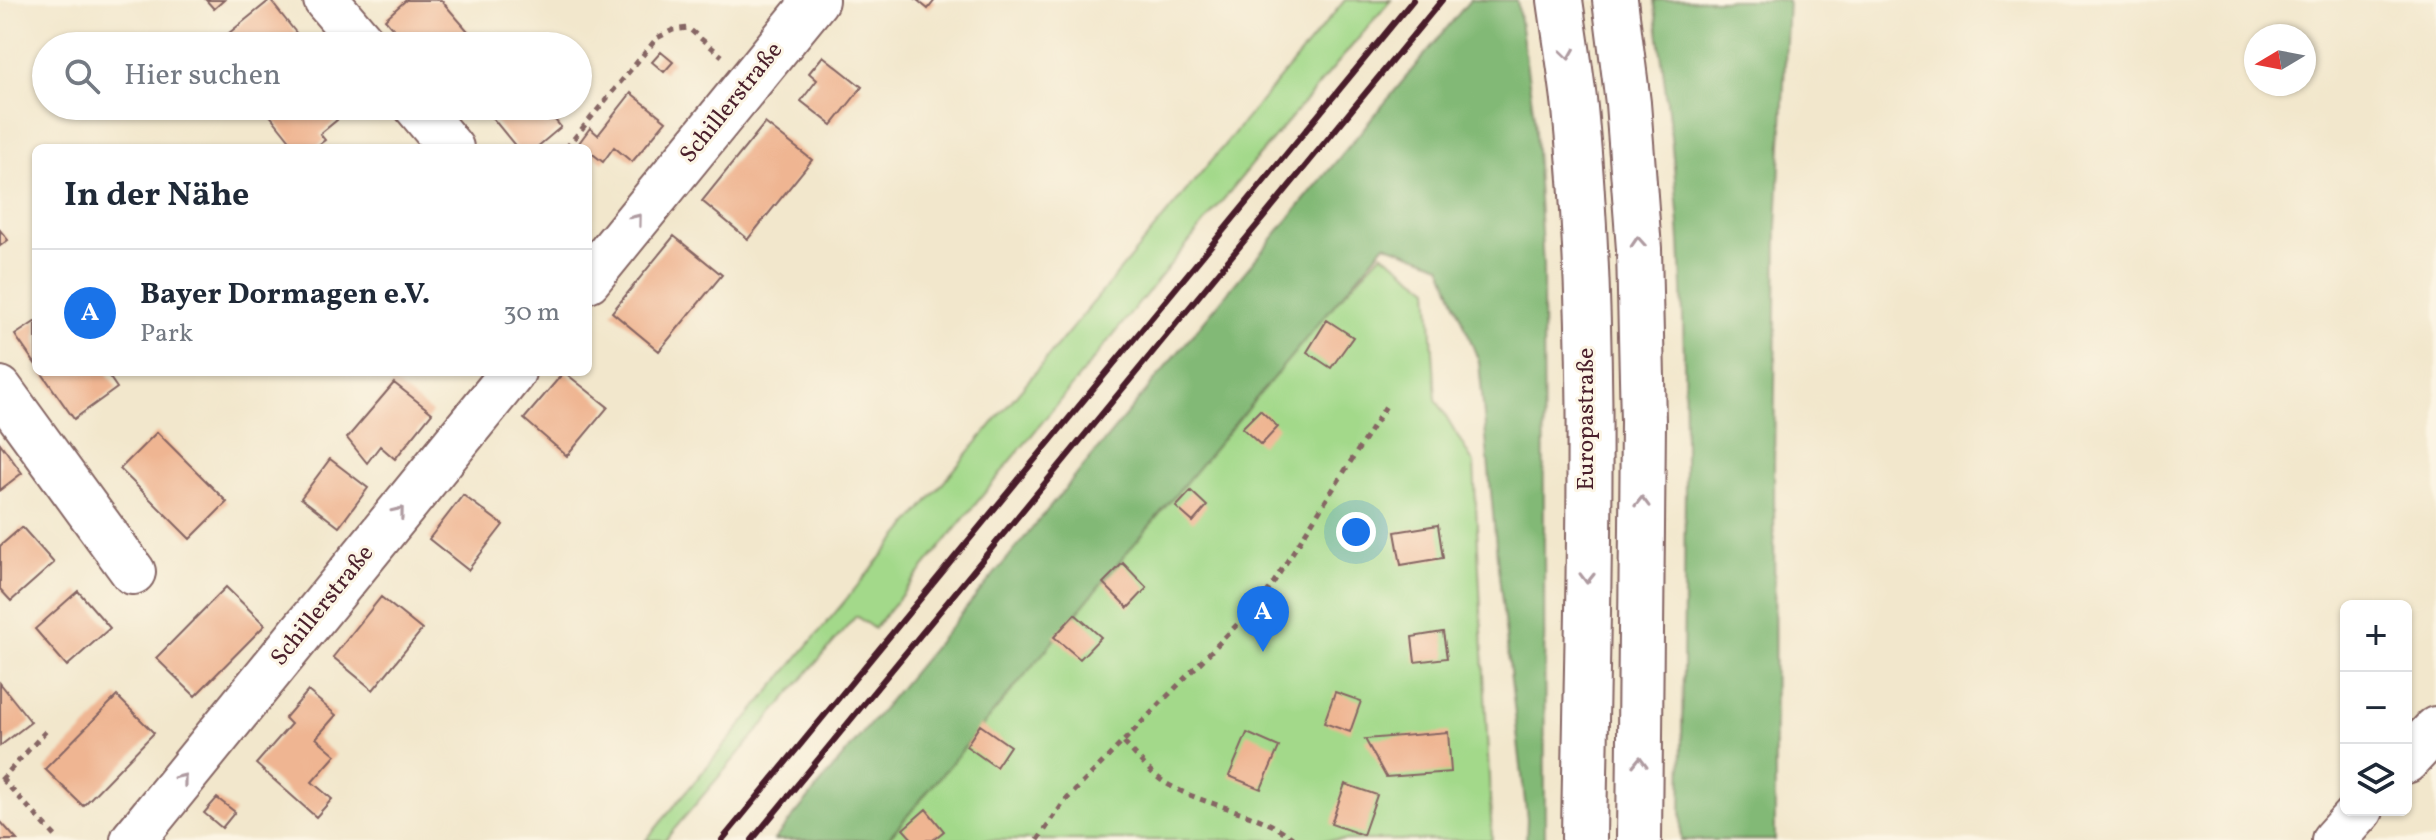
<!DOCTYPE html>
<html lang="de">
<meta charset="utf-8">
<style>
:root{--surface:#fff;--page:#f6f6f7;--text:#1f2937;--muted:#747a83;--line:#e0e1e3;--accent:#1a73e8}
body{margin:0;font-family:Vollkorn,serif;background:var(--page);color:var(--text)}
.controls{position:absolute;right:24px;bottom:24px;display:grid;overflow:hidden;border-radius:12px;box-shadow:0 2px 6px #0004}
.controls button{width:72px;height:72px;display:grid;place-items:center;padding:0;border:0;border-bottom:2px solid var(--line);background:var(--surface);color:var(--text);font:40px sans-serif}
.compass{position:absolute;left:2244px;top:24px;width:72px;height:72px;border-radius:50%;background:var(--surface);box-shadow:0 2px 6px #0004;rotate:260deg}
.you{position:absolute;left:1356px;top:532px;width:28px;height:28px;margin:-20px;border:6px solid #fff;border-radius:50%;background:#1a73e8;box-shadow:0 0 0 12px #1a73e833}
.badge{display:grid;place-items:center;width:52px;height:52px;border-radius:50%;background:var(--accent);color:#fff;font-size:26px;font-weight:700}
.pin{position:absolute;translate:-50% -66px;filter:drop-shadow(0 2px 4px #0008)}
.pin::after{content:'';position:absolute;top:42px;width:28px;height:24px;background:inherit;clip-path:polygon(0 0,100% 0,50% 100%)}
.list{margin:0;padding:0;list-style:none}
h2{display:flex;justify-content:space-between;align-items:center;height:104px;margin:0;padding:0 32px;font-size:34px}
h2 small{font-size:26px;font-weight:400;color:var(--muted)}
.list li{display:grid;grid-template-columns:52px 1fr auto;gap:24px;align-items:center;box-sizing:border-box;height:128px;padding:0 32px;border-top:2px solid var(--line)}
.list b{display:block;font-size:30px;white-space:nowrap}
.list p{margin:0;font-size:26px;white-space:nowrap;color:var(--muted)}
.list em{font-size:26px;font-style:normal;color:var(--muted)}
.icon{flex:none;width:44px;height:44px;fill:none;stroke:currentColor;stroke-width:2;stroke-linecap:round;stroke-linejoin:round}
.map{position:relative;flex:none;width:2436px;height:840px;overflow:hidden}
.search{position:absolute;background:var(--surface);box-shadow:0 2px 6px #0004;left:32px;top:32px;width:560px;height:88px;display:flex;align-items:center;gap:20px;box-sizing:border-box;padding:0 28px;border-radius:44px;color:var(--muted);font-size:30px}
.panel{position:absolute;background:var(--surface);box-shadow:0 2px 6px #0004;left:32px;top:144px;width:560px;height:232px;border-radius:12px}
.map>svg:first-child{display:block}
</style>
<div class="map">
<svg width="2436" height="840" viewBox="0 0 2436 840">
<rect width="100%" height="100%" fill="#fcf5e5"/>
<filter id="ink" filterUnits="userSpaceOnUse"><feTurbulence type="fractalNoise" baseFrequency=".0125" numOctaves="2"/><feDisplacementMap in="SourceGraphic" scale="16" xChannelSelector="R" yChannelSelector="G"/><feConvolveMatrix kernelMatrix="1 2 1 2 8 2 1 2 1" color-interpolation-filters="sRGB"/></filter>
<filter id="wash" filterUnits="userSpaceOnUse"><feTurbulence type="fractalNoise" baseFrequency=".006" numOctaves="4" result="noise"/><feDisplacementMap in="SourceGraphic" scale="32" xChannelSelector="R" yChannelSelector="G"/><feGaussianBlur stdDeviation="1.8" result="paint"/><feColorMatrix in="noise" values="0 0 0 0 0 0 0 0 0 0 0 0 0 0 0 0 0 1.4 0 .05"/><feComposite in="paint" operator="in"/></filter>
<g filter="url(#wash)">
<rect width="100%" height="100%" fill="#f2e7cc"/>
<path fill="#a3d98a" stroke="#767c5a" stroke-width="2" d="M1345 0H1391L1262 152 874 629 856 616 665 840H646Z
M1382 253 1429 288 1436 399 1474 464 1492 840H887L1336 302Z"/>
<path fill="#82b976" stroke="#666c50" stroke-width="2" d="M1470 0H1517L1534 116 1543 266 1545 840H1526L1527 819 1498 567 1479 362 1441 265 1385 244 887 840H774Z
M1654 0H1788L1777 227 1774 465 1775 840H1681C1682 641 1690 440 1680 241 1675 160 1665 80 1654 0Z"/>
<g id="blocks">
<path fill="#efb592" d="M206 0H224L214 9Z
M270 0 305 44 302 46H213Z
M406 0H441L481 46H408L385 19Z
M917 0H935L928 9Z
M661 52 673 62 664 72 652 62Z
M823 56 862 87 832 125 801 101 817 80 809 73Z
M631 93 666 121 632 162 614 147 603 162 579 143 590 128 598 135Z
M269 106H326L337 120 320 134 325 140 314 148H296L265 109Z
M501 106H543L561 127 536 148H517L490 115Z
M765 123 812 160 748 239 702 201Z
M0 230 8 240 0 246Z
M674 236 722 275 659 351 612 312Z
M1327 320 1353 337 1331 368 1307 352Z
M36 321V365L15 335Z
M41 372H106L117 388 74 419Z
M564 372 608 407 567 456 524 419Z
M394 383 432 413 395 459 380 446 367 463 347 438Z
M1260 410 1278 427 1261 445 1242 428Z
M157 432 227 502 190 539 120 469Z
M0 443 22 473 0 490Z
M330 459 368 488 339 527 301 498Z
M1191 491 1207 506 1193 522 1176 507Z
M463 495 503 525 468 570 429 539Z
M1438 525 1443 558 1401 565 1395 532Z
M22 527 54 563 11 601 0 589V546Z
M1123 563 1147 588 1128 608 1103 583Z
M226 587 265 625 195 696 156 658Z
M78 591 110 628 67 666 35 629Z
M381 597 422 630 373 690 333 657Z
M1075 614 1101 637 1080 659 1054 637Z
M1443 632 1447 658 1415 662 1412 637Z
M0 683 31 722 0 746Z
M308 691 336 715 316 738 336 755 312 782 332 799 316 817 256 764 291 724 285 718Z
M1335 692 1361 701 1350 732 1324 723Z
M117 696 154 733 83 806 45 769Z
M980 725 1010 746 996 767 966 746Z
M1448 732 1451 772 1386 777 1365 739Z
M1247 733 1279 747 1261 789 1229 776Z
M1345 784 1377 795 1363 835 1331 824Z
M217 798 235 812 222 828 204 813Z
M926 809 944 831 933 840H913L903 829Z
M0 821 17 840H0Z"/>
</g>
</g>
<g filter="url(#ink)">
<use href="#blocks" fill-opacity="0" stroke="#856563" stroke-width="2"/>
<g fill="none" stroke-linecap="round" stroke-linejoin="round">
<g stroke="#856563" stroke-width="48">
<path id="minor" d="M326 0 365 46
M416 106 451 148
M588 280 816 0
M0 389 133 572
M2406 761 2436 729
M133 840 513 372
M2334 840 2361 810"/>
</g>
<g stroke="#856563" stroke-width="48">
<path id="major" d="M1560 0C1565 36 1571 72 1575 108 1599 351 1587 597 1584 840
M1615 0 1628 103 1639 249 1643 422 1639 840"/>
</g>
<path stroke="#856563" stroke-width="5" stroke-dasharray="6 6" stroke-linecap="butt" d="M566 148 657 38 673 30 688 28 722 56
M1124 743C1136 755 1149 772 1164 782 1205 808 1257 809 1295 840
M2 779 59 840
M1 780 46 731
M1038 840 1064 802 1265 596 1386 406"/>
<use href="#minor" stroke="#fff" stroke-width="44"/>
<use href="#major" stroke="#fff" stroke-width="44"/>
<path stroke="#4a1f2b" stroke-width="6" d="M722 840 1413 0
M752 840 1442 0"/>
</g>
<defs><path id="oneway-chevron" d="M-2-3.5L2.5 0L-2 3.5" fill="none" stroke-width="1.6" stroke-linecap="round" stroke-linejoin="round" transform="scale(2)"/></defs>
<g stroke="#ae9aa0">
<use href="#oneway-chevron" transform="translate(1568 54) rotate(82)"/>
<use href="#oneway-chevron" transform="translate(637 219) rotate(-51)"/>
<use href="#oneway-chevron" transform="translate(1638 242) rotate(-94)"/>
<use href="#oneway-chevron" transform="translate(1642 502) rotate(-89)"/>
<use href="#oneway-chevron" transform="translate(399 512) rotate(-51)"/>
<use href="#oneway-chevron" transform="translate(1587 578) rotate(91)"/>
<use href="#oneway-chevron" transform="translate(1640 762) rotate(-89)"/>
<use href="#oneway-chevron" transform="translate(182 779) rotate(-51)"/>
</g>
</g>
<g text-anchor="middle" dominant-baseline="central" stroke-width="6" stroke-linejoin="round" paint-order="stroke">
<g font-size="24" fill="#4a1f2b" stroke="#fcf5e5">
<text transform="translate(732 103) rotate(-51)">Schillerstraße</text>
<text transform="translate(1587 419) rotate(-90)">Europastraße</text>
<text transform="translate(323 606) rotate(-51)">Schillerstraße</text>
</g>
</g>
</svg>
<div class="controls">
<button>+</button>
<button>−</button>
<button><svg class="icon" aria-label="layers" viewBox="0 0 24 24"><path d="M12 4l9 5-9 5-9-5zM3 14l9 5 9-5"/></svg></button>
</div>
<svg class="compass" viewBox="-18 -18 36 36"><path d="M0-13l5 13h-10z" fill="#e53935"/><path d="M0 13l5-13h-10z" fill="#747a83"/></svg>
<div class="you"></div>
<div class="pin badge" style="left:1263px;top:652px">A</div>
<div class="search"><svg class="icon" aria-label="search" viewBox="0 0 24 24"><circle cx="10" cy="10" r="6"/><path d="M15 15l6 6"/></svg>Hier suchen</div>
<section class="panel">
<h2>In der Nähe<small></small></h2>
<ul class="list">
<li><span class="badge">A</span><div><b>Bayer Dormagen e.V.</b><p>Park</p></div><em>30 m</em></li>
</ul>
</section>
</div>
